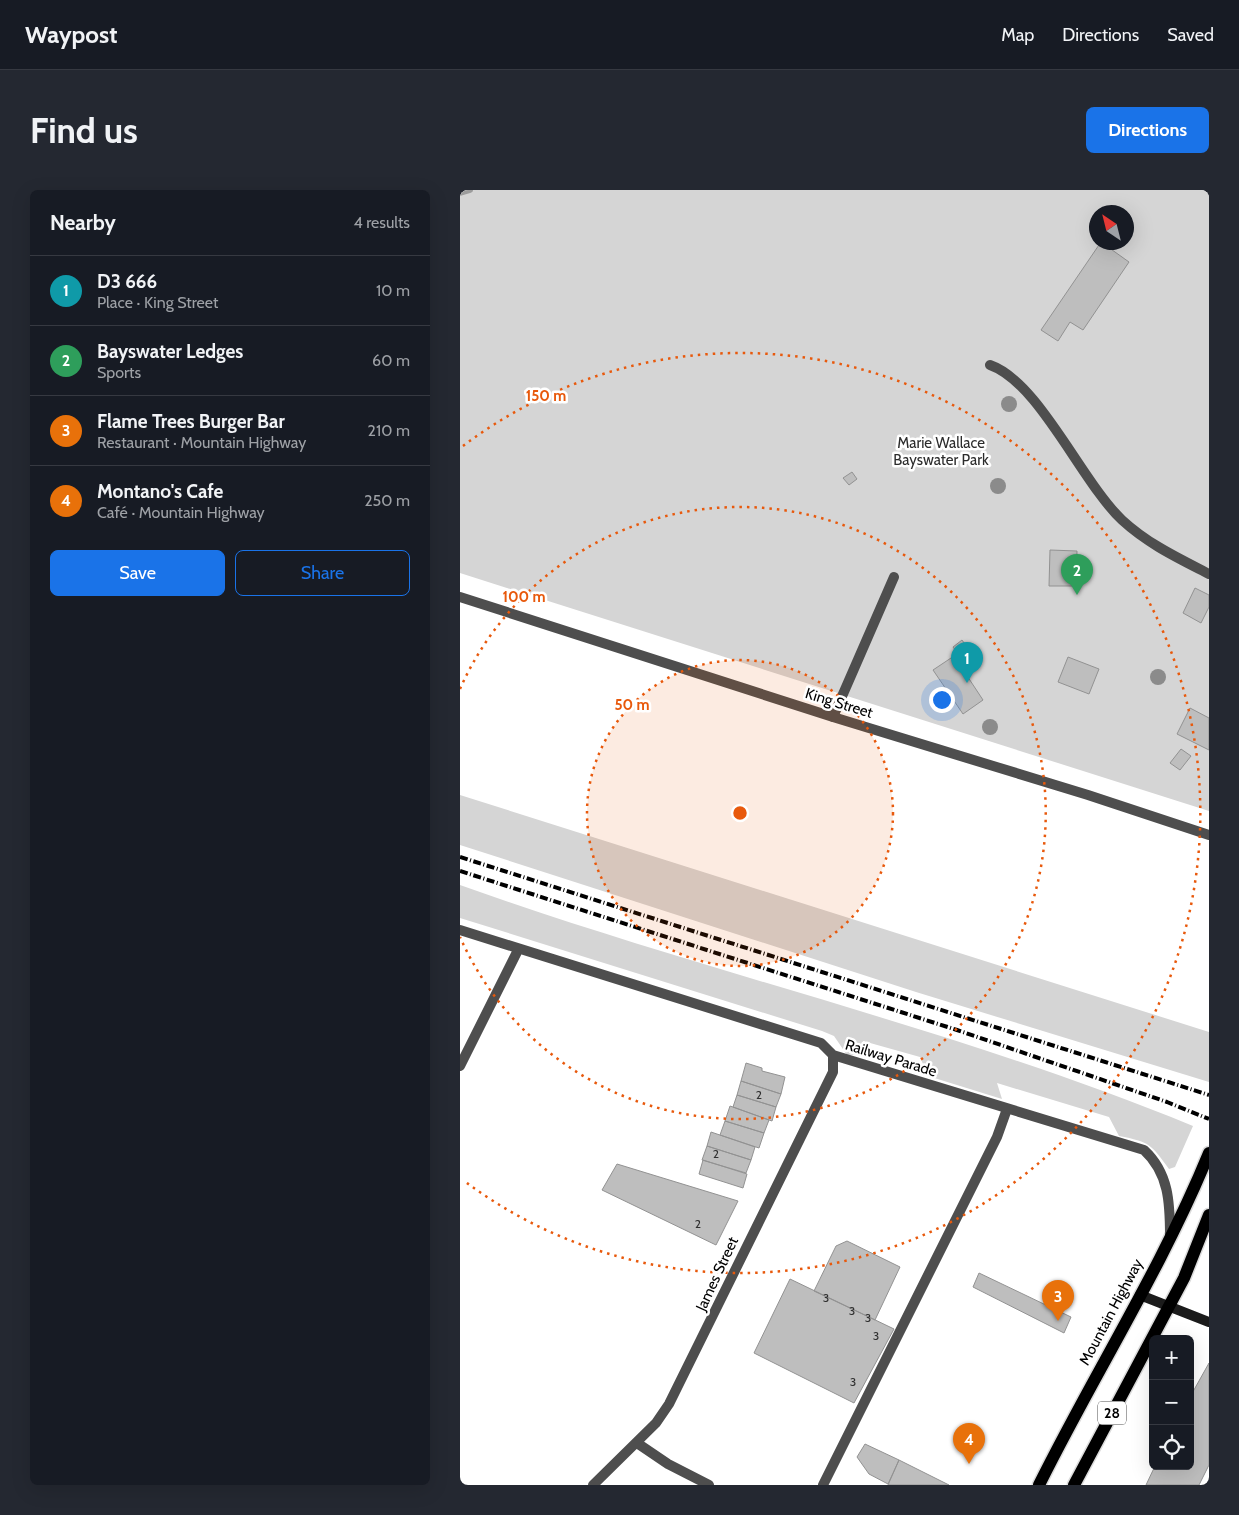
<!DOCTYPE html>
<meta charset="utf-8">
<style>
:root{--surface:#171b24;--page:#242831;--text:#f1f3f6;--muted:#9ea1a6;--line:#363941;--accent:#1a73e8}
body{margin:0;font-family:Cabin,sans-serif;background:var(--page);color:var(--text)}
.controls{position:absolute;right:15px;bottom:15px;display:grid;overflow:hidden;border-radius:8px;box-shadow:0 5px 20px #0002}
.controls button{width:45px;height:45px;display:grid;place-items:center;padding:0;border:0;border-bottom:1px solid var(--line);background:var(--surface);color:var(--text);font:25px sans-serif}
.compass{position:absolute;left:629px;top:15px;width:45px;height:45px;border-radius:50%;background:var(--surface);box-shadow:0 5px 20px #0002;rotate:325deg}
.you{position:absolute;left:481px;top:509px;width:18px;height:18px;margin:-12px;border:4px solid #fff;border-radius:50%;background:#1a73e8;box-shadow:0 0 0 8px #1a73e833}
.badge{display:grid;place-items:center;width:32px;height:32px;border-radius:50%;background:var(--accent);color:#fff;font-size:16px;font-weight:700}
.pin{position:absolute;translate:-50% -41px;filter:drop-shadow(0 1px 2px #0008)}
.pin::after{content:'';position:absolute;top:26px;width:18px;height:15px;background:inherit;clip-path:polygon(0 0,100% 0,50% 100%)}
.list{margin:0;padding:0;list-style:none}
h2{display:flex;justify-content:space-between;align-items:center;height:65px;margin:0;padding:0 20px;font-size:21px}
h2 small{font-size:16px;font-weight:400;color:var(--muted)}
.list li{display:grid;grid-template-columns:32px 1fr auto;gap:15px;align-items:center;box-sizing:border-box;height:70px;padding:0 20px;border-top:1px solid var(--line)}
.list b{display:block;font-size:19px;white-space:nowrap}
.list p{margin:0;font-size:16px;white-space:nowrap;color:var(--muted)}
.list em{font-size:16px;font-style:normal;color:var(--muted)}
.actions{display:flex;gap:10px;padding:15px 20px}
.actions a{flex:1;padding:11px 0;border:1px solid var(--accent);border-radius:8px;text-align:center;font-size:18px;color:var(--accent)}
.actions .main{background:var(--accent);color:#fff}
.icon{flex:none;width:28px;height:28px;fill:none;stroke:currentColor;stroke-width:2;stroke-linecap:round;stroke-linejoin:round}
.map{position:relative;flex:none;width:749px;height:1295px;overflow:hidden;border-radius:8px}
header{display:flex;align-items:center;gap:30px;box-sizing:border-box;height:70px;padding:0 25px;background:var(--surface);border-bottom:1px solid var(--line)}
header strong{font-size:24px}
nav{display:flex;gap:28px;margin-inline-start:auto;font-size:18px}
.intro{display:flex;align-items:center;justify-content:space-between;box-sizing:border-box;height:120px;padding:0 30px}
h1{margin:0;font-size:35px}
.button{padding:12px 22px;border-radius:8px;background:var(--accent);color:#fff;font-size:18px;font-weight:700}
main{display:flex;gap:30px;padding:0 30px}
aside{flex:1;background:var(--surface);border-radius:8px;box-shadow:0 5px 20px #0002}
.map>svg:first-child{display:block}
</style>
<header>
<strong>Waypost</strong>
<nav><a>Map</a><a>Directions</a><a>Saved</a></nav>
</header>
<div class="intro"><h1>Find us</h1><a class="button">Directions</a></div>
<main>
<aside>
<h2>Nearby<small>4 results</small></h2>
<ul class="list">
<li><span class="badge" style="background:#0f9aa8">1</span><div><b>D3 666</b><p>Place · King Street</p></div><em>10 m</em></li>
<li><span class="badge" style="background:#2e9e5b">2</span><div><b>Bayswater Ledges</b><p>Sports</p></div><em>60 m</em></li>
<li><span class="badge" style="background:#e8710a">3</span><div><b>Flame Trees Burger Bar</b><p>Restaurant · Mountain Highway</p></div><em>210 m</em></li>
<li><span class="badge" style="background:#e8710a">4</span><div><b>Montano's Cafe</b><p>Café · Mountain Highway</p></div><em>250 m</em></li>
</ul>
<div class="actions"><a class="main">Save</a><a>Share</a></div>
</aside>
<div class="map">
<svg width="749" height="1295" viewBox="0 0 749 1295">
<rect width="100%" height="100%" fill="#fff"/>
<path fill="#d5d5d5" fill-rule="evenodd" d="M0 0H749V621L0 383ZM636 22H666V52H636Z
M0 605 749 842V892L456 802 0 655Z
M0 695C242 782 495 838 733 936L715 977 709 979C691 954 690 952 659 946L649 927 537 893 542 909 468 886 460 867 403 851 404 864 387 865 374 846 362 841 0 728Z"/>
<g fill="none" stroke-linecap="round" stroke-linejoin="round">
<path stroke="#9c9c9c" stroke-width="6" d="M0 3 10 0"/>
</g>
<path fill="#bebebe" stroke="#929292" d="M641 52 669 72 623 140 610 132 598 151 581 140Z
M392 282 397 289 389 295 383 288Z
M590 360 617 361 616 396H589Z
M735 398 749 405V417L741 433 723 423Z
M502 450 516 470 507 477 493 457Z
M494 466 523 510 503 524 473 480Z
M608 467 639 479 629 504 598 492Z
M730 518 749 528V560L717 544Z
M721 559 731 566 720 580 710 573Z
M286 873 302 878V881L325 887 321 904 281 891Z
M281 891 321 904 316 917 277 905Z
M277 905 316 917 312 931 273 917Z
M270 916 309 930 304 943 265 931Z
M265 931 304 943 299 958 260 945Z
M251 942 295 957 291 970 247 956Z
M247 956 291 970 286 983 242 970Z
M243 970 287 984 283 998 239 984Z
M157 974 278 1011 256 1055 142 1000Z
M387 1051 440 1077 415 1130 354 1101 376 1056Z
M519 1083 611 1127 604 1143 513 1097Z
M330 1089 434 1139 394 1213 294 1163Z
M749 1173V1275L739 1295H686L695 1276H730V1207Z
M405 1254 439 1270 428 1294 409 1284 397 1267Z
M439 1270 489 1295H428Z"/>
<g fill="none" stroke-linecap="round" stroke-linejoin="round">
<g stroke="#dbdbdb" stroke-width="15">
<path id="primary" d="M579 1295C634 1184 702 1078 749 963
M614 1295 724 1088 749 1025"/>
</g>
<path stroke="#4e4e4e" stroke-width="10" d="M530 175C579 192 621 291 662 330 688 354 718 368 749 384
M373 527 434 387
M363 1295 537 947 547 919"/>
<path stroke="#4e4e4e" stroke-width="10" d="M0 407 373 527 628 605 749 645
M0 740 361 853 373 865 684 960C709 983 710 1013 710 1046
M0 876 58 760
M177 1253 208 1274 249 1295
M133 1295 196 1233 209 1214 373 882V865"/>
<path stroke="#1b1b1b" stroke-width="10" d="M680 1105 749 1132"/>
<use href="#primary" stroke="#000" stroke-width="12"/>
<path stroke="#000" stroke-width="4" stroke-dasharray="8 2.5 1 2.5" stroke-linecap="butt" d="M0 667 749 905
M0 681 497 840 707 912 749 929"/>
</g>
<g fill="#8b8b8b">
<circle cx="549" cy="214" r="8"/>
<circle cx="538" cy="296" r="8"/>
<circle cx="698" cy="487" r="8"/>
<circle cx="530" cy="537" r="8"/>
</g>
<circle cx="280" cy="623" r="153" fill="#e8590c" fill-opacity=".12"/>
<g fill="none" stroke="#e8590c" stroke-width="2.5" stroke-dasharray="2.5 5">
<circle cx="280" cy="623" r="153"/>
<path d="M0 499A306 306 0 1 1 0 747"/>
<path d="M3 256A460 460 0 1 1 3 990"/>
</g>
<g text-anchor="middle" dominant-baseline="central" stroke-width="5" stroke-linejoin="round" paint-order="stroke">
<g font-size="12" fill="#303030">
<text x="299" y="904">2</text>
<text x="256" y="963">2</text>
<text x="238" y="1033">2</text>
<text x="366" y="1107">3</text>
<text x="392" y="1120">3</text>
<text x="408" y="1127">3</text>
<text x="416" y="1145">3</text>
<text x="393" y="1191">3</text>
</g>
<rect fill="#fff" stroke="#4c4c4c" stroke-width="1" x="638" y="1211.5" width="28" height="23" rx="4"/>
<g font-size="14" font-weight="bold" fill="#000">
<text x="652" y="1223">28</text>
</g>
<g font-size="15" fill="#2c2c2c" stroke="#fff">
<text x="481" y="253">Marie Wallace<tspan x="481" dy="17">Bayswater Park</tspan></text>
</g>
<g font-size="15" fill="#000" stroke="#fff">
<text transform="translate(379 513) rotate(17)">King Street</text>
<text transform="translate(431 868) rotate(17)">Railway Parade</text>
<text transform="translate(257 1084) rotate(-65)">James Street</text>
<text transform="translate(651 1122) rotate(-62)">Mountain Highway</text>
</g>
</g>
<circle cx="280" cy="623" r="8" fill="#e8590c" stroke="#fff" stroke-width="2.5"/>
<g font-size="15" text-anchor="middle" font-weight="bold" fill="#e8590c" stroke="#fff" stroke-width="5" stroke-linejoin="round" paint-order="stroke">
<text x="86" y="211">150 m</text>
<text x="64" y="412">100 m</text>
<text x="172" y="520">50 m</text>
</g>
</svg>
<div class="controls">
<button>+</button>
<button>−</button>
<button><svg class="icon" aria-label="locate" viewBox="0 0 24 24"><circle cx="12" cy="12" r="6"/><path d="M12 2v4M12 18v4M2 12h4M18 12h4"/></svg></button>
</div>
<svg class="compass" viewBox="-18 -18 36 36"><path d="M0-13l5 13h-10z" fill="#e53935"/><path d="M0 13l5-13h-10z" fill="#9ea1a6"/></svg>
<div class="you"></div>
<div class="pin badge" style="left:507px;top:493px;background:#0f9aa8">1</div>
<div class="pin badge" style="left:617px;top:405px;background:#2e9e5b">2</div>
<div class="pin badge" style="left:598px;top:1131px;background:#e8710a">3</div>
<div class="pin badge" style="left:509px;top:1274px;background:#e8710a">4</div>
</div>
</main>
